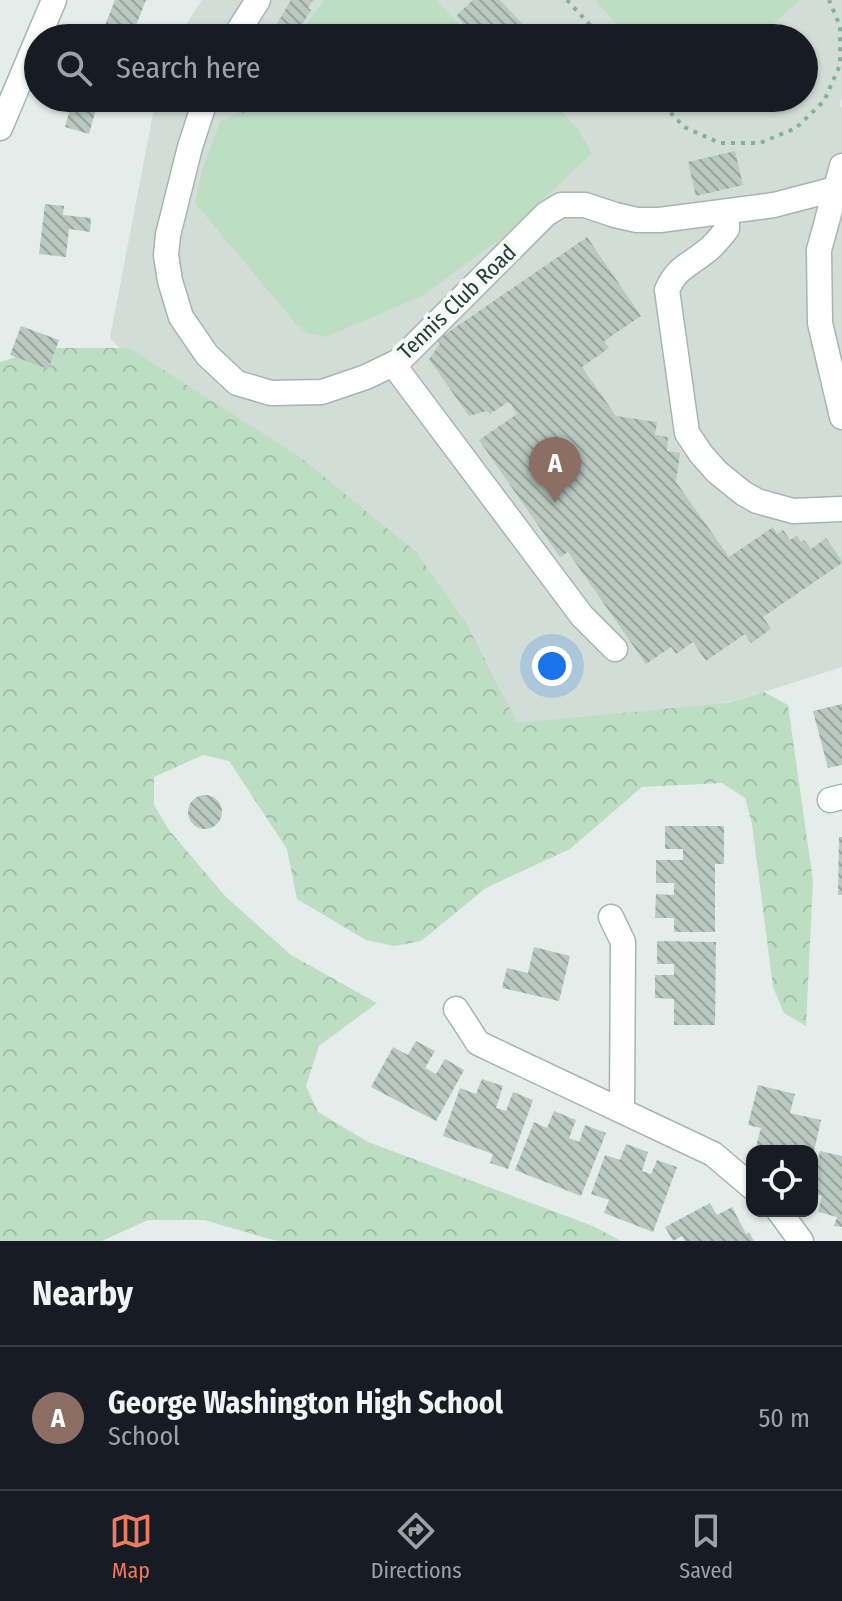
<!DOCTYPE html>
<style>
:root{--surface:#171b24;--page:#20242c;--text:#f1f3f6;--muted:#9ea1a6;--line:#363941;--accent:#ee7a61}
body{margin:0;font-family:"Fira Sans Condensed",sans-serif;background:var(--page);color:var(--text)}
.controls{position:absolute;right:24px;bottom:24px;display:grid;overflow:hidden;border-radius:16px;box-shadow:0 2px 6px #0004}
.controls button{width:72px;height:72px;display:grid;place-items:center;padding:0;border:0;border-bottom:2px solid var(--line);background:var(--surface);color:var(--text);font:40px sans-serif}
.you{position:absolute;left:552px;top:666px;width:28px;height:28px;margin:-20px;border:6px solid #fff;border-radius:50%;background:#1a73e8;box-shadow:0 0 0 12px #1a73e833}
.badge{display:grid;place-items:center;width:52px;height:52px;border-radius:50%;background:var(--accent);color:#fff;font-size:26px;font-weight:700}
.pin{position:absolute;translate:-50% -66px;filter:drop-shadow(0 2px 4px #0008)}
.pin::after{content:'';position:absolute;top:42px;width:28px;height:24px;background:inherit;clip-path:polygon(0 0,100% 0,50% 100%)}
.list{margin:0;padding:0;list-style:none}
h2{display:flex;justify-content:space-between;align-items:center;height:104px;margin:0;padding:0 32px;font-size:34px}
h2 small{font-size:26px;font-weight:400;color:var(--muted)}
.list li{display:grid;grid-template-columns:52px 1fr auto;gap:24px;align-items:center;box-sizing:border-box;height:144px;padding:0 32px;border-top:2px solid var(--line)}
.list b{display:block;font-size:30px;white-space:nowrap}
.list p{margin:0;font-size:26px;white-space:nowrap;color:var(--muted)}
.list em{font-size:26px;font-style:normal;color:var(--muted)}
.icon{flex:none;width:44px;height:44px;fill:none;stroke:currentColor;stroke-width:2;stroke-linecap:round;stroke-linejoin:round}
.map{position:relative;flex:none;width:842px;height:1241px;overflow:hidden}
.search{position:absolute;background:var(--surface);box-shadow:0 2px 6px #0004;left:24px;right:24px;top:24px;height:88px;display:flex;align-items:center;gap:20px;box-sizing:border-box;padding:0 28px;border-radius:44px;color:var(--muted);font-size:30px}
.sheet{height:248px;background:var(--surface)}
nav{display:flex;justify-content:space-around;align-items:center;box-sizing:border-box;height:112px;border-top:2px solid var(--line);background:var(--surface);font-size:22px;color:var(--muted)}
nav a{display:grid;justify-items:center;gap:4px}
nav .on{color:var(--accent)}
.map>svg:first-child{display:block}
</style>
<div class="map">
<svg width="842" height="1241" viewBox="0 0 842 1241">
<defs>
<pattern id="forest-crowns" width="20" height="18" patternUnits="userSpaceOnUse" patternTransform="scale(2)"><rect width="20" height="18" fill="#bedec4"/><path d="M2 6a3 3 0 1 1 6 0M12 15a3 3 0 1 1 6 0" fill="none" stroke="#a3c0a9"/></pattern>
<pattern id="building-back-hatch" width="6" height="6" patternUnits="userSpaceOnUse" patternTransform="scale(2)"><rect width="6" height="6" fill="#b9c8c1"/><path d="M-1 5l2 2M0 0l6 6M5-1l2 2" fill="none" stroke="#96a49e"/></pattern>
</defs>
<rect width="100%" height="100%" fill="#e4ede9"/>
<path fill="#d2ddd7" d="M202 0H842V98L840 105 842 108V667L764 692 512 761 110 338 156 98H804V38H177Z"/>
<path fill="url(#forest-crowns)" d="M46 348H129L300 457 416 552 465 621 517 723 726 703 764 692 788 705 813 881 806 1026 784 1013 773 987 752 824 745 798 722 783 642 787 570 849 486 888 421 941 394 946 366 940 297 899 287 849 229 761 203 755 154 777V805L169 830 226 897 291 955 377 1003 319 1046 306 1086 318 1112 368 1142 593 1226 621 1241H277L204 1220H148L102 1241H0V362Z"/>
<path fill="#bedec4" d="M324 0H436L473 38H296Z
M595 0H800L757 38H629Z
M252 98H550L578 129 592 153 503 237 422 296 326 337 307 333 296 324 195 203 202 170 220 122 242 111Z"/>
<path fill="url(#building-back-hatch)" d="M115 0H146L131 38H100Z
M291 0H313L308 8 311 10 294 38 275 27Z
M473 0H500L536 38H478L456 16Z
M73 98H99L89 134 65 127Z
M227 98H254L243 114 225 101Z
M735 151 743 185 696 196 688 162Z
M45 204 64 206 63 215 91 218 90 232 69 229 66 257 39 254Z
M587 237 641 316 604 341 609 348 582 367 616 416 657 422 655 435 668 437 667 451 680 453 676 482 729 557 773 527 777 534 783 530 790 540 797 535 801 542 804 540 811 549 826 538 842 561V563L763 617 771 629 751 643 745 634 706 661 693 642 676 654 671 647 646 664 568 552 560 557 479 440 517 414 511 404 508 402 490 414 487 411 469 416 429 359 440 344 437 340Z
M21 326 59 340 48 369 10 355Z
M842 704V765L828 768 813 711Z
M188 812a17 17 0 1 1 34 0a17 17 0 1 1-34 0Z
M665 826H724V864H715V932H674V918H655L656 894 674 895V883H656V860H683V849H665Z
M839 837H842V895H838Z
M657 941 716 942 715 1025H674V999L655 998V975H674V964H657Z
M534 947 570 956 559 1001 502 988 507 968 528 973Z
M416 1041 435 1051 425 1068 436 1074 445 1059 464 1070 436 1121 371 1087 393 1047 408 1055Z
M482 1079 503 1086 496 1108 506 1111 513 1092 533 1100 508 1169 490 1163 493 1154 443 1136 460 1088 476 1094Z
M758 1085 795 1094 790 1113 821 1120 814 1151H777L756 1146 761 1128 748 1125Z
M554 1111 576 1120 569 1138 579 1142 585 1125 606 1133 581 1196 515 1170 534 1122 547 1128Z
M626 1144 648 1152 642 1171 651 1174 657 1160 677 1167 653 1232 604 1213 609 1200 591 1194 605 1155 620 1160Z
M820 1151 842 1156V1227L834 1226 837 1217 818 1212 822 1196 812 1193V1184Z
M710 1203 717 1215 732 1207 746 1234 749 1232 754 1241H685L682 1236 673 1241 665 1227Z"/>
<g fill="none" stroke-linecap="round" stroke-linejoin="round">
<g stroke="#a7b5af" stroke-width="27">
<path id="minor" d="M234 38 258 0
M206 98 190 147 168 235 166 255 170 281 181 317 207 355 237 383 271 393 322 392 366 377 393 364 399 361 546 214 561 205H585L615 215 637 220H660L774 205 835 189
M0 128 54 0
M842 166 819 250 820 323 842 417
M727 212V229C720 238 713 247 704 253 687 266 676 269 667 290L687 433 701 454 717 472 743 493 757 501 793 511 842 509
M393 364 582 616 615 649
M830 800 842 797
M611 917 623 942 622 1110
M456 1009 478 1043 713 1154 752 1187
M779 1211 801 1241"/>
</g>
<path stroke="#85b0a0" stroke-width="4" stroke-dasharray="4 6" stroke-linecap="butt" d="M567 0 602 38
M657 98 684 127 720 143H760L796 128 824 101 840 65V26L829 0"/>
<use href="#minor" stroke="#fff" stroke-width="24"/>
</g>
<g text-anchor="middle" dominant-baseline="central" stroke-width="8" stroke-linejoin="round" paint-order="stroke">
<g font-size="22" fill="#243f35" stroke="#f5faf7">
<text transform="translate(457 302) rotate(-44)">Tennis Club Road</text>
</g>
</g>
</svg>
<div class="controls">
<button><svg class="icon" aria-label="locate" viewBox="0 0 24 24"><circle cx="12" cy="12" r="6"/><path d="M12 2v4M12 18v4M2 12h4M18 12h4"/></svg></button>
</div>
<div class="you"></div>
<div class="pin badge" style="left:555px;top:503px;background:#8d6e63">A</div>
<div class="search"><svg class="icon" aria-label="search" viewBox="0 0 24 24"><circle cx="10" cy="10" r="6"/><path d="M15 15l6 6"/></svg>Search here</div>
</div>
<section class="sheet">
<h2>Nearby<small></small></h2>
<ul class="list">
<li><span class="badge" style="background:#8d6e63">A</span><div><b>George Washington High School</b><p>School</p></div><em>50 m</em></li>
</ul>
</section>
<nav>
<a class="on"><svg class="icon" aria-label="map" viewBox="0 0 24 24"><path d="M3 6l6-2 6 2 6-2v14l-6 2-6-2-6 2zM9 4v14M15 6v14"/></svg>Map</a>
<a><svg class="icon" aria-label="directions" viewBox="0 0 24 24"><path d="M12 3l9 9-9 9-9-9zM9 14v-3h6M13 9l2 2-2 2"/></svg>Directions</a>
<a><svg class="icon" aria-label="saved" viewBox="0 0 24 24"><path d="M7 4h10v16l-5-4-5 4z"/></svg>Saved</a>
</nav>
